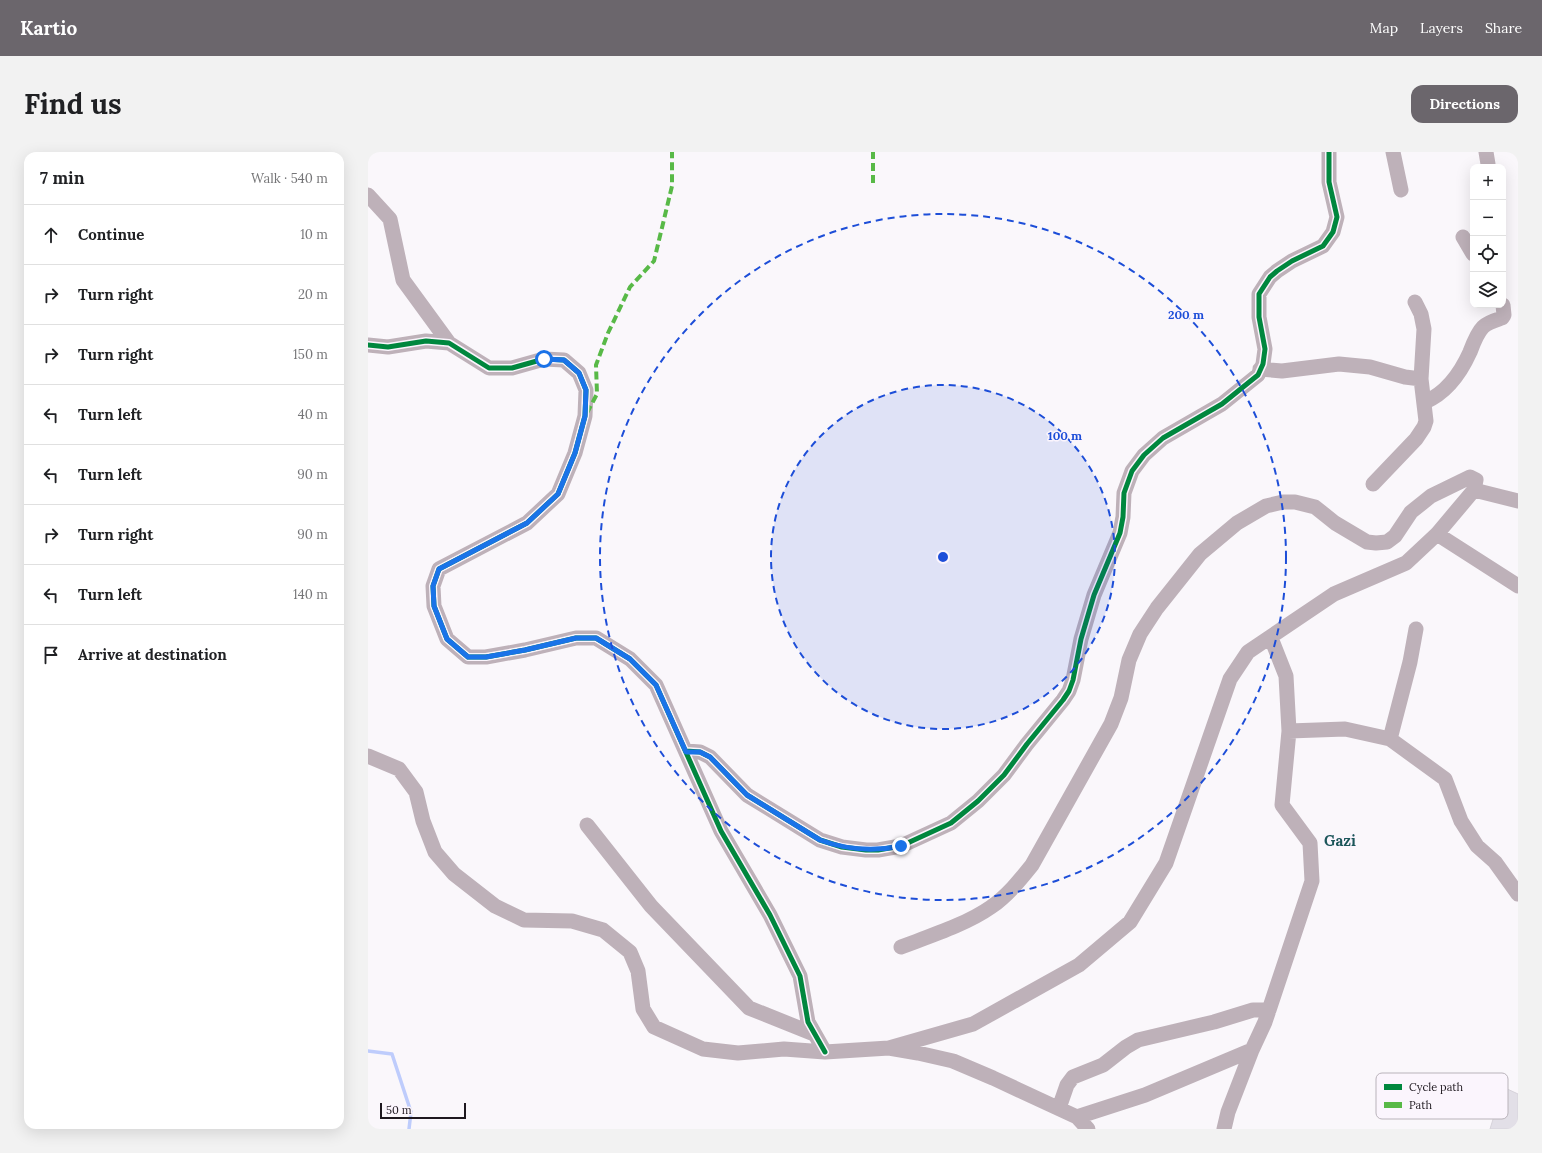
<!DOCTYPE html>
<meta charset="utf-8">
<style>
:root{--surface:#fff;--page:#f2f2f2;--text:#202124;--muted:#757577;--line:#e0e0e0;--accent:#6b666c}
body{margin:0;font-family:Lora,serif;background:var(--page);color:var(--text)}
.controls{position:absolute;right:12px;top:12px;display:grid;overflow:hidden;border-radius:8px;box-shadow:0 4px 16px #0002}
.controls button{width:36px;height:36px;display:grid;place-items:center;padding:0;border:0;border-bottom:1px solid var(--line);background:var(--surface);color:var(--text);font:20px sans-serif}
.scale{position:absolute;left:12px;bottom:10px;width:86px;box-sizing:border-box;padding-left:4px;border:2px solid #1e181f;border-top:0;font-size:11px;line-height:14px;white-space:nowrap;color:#1e181f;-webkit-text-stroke:3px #fbf5fd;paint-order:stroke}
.stop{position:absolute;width:12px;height:12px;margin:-9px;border:3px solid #1a73e8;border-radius:50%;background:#fff}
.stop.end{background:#1a73e8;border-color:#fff;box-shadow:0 1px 4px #0008}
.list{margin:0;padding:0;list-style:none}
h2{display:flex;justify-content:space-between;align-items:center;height:52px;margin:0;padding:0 16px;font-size:17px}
h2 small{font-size:13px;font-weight:400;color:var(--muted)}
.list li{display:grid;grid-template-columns:26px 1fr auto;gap:12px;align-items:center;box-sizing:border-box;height:60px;padding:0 16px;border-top:1px solid var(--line)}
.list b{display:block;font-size:15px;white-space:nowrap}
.list em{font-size:13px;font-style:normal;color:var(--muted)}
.icon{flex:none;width:22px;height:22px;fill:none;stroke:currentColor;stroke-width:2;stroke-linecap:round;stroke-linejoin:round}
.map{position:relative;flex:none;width:1150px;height:977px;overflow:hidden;border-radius:12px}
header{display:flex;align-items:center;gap:24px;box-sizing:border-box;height:56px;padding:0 20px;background:var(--accent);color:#fff}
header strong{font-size:19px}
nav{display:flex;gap:22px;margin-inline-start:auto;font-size:14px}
.intro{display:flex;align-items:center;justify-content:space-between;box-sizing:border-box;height:96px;padding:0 24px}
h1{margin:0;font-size:28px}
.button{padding:10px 18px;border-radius:12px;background:var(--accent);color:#fff;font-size:14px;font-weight:700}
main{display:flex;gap:24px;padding:0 24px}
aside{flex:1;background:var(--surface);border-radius:12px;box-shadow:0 4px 16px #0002}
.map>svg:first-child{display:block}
</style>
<header>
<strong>Kartio</strong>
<nav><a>Map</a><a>Layers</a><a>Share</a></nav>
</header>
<div class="intro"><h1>Find us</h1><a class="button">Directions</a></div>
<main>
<aside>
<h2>7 min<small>Walk · 540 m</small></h2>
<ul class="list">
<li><svg class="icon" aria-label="ahead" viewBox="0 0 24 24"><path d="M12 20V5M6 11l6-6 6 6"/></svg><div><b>Continue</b></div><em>10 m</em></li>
<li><svg class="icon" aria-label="right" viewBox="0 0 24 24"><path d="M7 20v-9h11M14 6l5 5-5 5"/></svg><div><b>Turn right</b></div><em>20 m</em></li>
<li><svg class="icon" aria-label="right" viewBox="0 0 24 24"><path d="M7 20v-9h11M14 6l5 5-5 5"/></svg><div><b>Turn right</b></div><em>150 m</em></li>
<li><svg class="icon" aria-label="left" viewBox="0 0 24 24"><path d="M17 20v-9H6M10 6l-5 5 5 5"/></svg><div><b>Turn left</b></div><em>40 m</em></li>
<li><svg class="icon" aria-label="left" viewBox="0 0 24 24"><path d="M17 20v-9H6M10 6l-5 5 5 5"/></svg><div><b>Turn left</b></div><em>90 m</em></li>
<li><svg class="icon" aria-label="right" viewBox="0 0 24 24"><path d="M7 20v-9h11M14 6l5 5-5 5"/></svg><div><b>Turn right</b></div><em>90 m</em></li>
<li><svg class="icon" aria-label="left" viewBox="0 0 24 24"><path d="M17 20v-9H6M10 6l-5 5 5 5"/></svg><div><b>Turn left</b></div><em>140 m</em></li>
<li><svg class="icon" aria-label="arrive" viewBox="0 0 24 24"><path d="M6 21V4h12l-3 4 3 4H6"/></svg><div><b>Arrive at destination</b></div></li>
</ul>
</aside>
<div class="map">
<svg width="1150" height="977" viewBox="0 0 1150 977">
<rect width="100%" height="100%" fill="#faf7fb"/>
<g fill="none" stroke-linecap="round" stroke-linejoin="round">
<path stroke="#beccfc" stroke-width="3.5" d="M0 899 24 902 43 960 41 977"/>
</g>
<path fill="#e2dfe7" stroke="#d6d3da" d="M1135 935 1150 942V977H1122Z"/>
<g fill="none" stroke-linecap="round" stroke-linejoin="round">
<path stroke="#beb1b9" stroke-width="15" d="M1025 0 1033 38
M1118 0 1120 12
M0 43 22 67 35 128 81 191
M1095 85 1105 102
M0 193 20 195 58 189 81 191 121 216H144L176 207 196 208 211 221 218 238 217 264 207 301 190 342 159 371 71 417 65 434 66 454 79 487 100 505H118L157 498 208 486H228L262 507 288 533 353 679 402 763 432 824 440 870 457 900
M892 217 914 219 971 212 1002 215 1037 225 1053 227
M1057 250C1078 241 1093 220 1102 200 1105 192 1109 181 1115 175 1120 170 1128 168 1134 166L1136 163 1135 153
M1005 332 1048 287 1056 275 1058 269 1053 227 1056 177 1053 162 1047 150
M1069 382 1150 434
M921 579 977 577 1022 587 1077 627 1093 669 1109 694 1127 710 1150 742
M1022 587 1042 510 1048 477
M318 599 332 600 342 605 379 643 452 688 474 695 498 698H510L533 694 583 671 610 649 636 623 659 592 695 548 701 539 705 528 713 487 726 443 752 381 755 365 756 341 764 319 776 303 795 286 854 252 890 223 895 212 897 197 891 165V142L902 125 909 119 924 109 955 94 965 80 969 65 961 30V0
M0 604 31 617 48 640 55 669 67 700 86 722 127 754 156 768 204 769 235 778 262 800 270 819 275 857 286 875 335 897 370 901 416 897 457 900 521 896 550 901 585 909 625 926 709 965 720 977
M219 673 283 754 381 856 446 882
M533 795C562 784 599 772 623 755 639 744 652 728 664 713L743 572 753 546 761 508 772 482 789 456 832 402 869 371 898 354 915 350H927L947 355 967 371 999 390 1008 391 1019 390 1027 384 1043 360 1063 344 1102 325 1108 328 1106 338
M521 896 605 872 711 813 762 770 798 711 862 527 880 500 966 442 1038 411 1069 382 1106 338 1150 349
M691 956 699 933 705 925 735 913 758 895 770 888 846 870 885 858H901
M709 965 777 943 884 898 897 870 944 729 942 691 914 653 921 579 918 524 903 486
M856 977 860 960 884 898"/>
<path stroke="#58b947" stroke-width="4" stroke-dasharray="8 4" stroke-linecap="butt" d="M505 31V0
M219 261 229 242 228 213 240 181 262 135 286 109 304 34V0"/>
<g stroke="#fbf5fd" stroke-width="8">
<path id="cycleway" d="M0 193 20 195 58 189 81 191 121 216H144L176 207 196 208 211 221 218 238 217 264 207 301 190 342 159 371 71 417 65 434 66 454 79 487 100 505H118L157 498 208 486H228L262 507 288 533 353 679 402 763 432 824 440 870 457 900
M318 599 332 600 342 605 379 643 452 688 474 695 498 698H510L533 694 583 671 610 649 636 623 659 592 695 548 701 539 705 528 713 487 726 443 752 381 755 365 756 341 764 319 776 303 795 286 854 252 890 223 895 212 897 197 891 165V142L902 125 909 119 924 109 955 94 965 80 969 65 961 30V0"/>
</g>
<use href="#cycleway" stroke="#00873e" stroke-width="5"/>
</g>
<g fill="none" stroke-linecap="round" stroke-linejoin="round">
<path stroke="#1a73e8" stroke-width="5" d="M176 207 196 208 211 221 218 238 217 264 207 301 190 342 159 371 71 417 65 434 66 454 79 487 100 505H118L157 498 208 486H228L262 507 288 533 318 600H332L342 605 379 643 452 688C479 698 505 700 533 694"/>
</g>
<circle cx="575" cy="405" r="172" fill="#1d4ed8" fill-opacity=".12"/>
<g fill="none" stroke="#1d4ed8" stroke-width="2" stroke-dasharray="7 5">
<circle cx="575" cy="405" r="172"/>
<circle cx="575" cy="405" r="343"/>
</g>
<g text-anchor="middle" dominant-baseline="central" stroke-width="3" stroke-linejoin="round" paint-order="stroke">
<g font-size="15" font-weight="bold" fill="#1b5659" stroke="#fbf5fd">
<text x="972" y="688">Gazi</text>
</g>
</g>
<rect x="1008" y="921" width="132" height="46" rx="6" fill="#fbf5fd" stroke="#b9b3ba" stroke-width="1"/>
<rect x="1016" y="932" width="18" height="6" fill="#00873e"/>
<rect x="1016" y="950" width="18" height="6" fill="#58b947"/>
<g font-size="11" fill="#1e181f">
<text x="1041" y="939">Cycle path</text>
<text x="1041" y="957">Path</text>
</g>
<circle cx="575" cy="405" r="6" fill="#1d4ed8" stroke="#fbf5fd" stroke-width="2"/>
<g font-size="12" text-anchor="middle" font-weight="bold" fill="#1d4ed8" stroke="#fbf5fd" stroke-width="3" stroke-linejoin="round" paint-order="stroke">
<text x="818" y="167">200 m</text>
<text x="697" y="288">100 m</text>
</g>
</svg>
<div class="controls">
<button>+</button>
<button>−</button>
<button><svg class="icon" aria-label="locate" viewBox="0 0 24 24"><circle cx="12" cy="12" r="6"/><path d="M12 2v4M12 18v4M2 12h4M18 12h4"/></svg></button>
<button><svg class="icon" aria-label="layers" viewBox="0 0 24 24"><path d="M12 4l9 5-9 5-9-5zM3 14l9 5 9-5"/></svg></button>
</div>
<div class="scale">50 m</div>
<div class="stop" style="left:176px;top:207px"></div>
<div class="stop end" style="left:533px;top:694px"></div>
</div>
</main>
